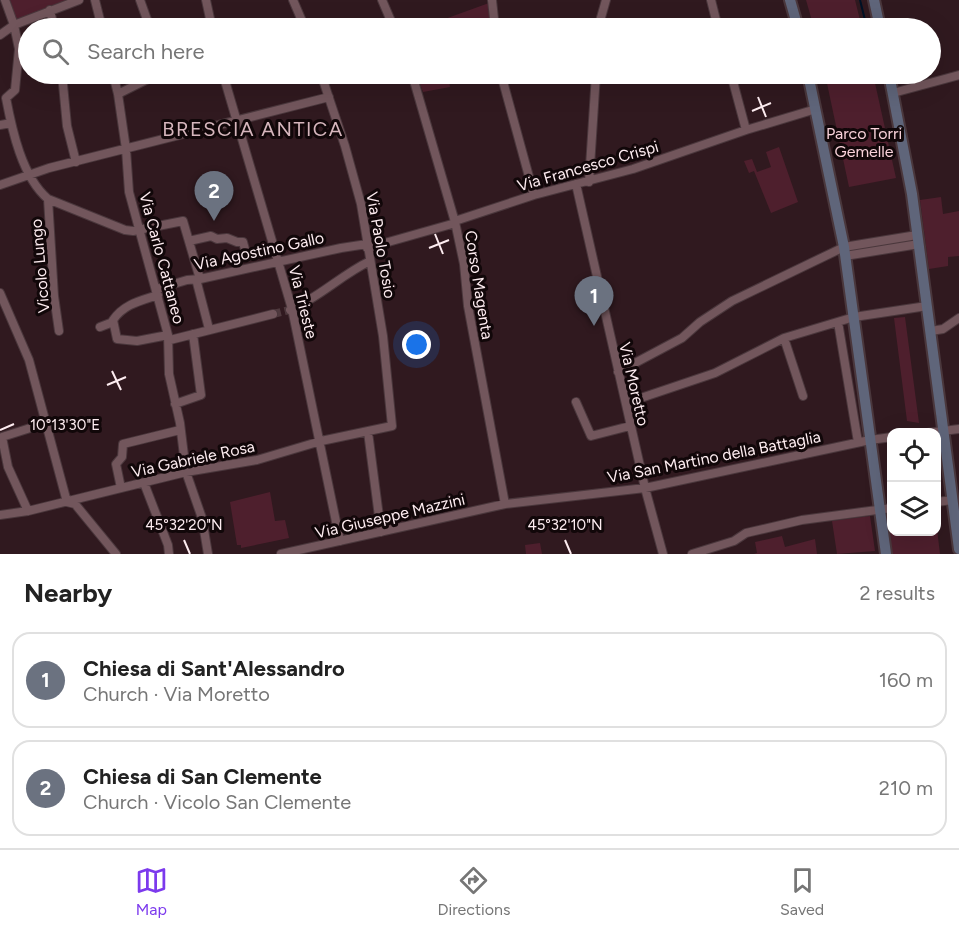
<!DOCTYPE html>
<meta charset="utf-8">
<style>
:root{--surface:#fff;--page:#f2f2f2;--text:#222;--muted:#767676;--line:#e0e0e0;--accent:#7c3aed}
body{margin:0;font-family:Figtree,sans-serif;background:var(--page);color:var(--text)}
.controls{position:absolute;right:18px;bottom:18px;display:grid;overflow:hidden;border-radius:12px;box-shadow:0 6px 24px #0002}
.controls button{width:54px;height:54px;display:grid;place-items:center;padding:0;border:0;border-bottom:2px solid var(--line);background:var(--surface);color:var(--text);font:30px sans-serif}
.you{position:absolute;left:417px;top:345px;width:21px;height:21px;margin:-15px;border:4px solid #fff;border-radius:50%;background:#1a73e8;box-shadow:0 0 0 9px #1a73e833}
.badge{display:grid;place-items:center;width:39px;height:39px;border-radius:50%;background:var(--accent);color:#fff;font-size:20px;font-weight:700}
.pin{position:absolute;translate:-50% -50px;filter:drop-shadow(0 2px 3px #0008)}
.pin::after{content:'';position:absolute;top:32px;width:21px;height:18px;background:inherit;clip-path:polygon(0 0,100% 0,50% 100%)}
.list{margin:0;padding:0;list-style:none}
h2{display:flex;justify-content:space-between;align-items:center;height:78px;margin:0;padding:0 24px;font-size:26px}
h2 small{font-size:20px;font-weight:400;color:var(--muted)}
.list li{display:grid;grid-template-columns:39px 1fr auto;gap:18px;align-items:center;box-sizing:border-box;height:96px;margin:0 12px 12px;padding:0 12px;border:2px solid var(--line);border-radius:18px}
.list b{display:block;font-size:22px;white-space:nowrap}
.list p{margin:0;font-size:20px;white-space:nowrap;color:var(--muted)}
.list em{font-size:20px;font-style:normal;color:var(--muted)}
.icon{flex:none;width:33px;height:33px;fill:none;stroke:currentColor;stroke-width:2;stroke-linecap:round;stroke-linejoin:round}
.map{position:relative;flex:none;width:959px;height:554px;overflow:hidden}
.search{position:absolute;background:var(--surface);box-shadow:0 6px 24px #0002;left:18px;right:18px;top:18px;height:66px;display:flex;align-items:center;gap:15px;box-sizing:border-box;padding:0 21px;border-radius:33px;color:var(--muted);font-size:22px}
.sheet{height:294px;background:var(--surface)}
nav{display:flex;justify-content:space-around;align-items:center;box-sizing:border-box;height:84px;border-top:2px solid var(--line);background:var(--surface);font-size:16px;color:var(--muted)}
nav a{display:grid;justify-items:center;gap:3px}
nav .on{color:var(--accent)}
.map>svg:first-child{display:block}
</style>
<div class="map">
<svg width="959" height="554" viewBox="0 0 959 554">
<rect width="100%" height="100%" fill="#30191f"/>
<path fill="#4e1f2d" d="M10 0H70L16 20Z
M806 0H855L862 28H814Z
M489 3 492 28H420Z
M416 74H450H448L450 87 423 92Z
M825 74H873L896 178 849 187Z
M779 147 798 202 771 213 754 171 749 173 744 161 752 159 757 172 771 167 766 152Z
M941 197 943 214 959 211V256L948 257V266L929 269 920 200Z
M905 317 919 423 907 421 894 318Z
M270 492 275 521 285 520 289 538 241 548V545H237L230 502Z
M885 514H891L892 532H936L937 529 940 554H891Z
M870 516 875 551 837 554 832 521Z
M782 536 785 547 815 539 817 554H754L757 553 755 542Z
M540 543 542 554H526L525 545Z"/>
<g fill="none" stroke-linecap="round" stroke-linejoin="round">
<path stroke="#001225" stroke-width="2" d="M860 0 867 28"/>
<path stroke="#4f393e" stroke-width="8" stroke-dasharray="8 4" stroke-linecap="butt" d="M273 314 289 310"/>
<g stroke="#4a373c" stroke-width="10">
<path id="street" d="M5 0 14 25 79 0
M95 0 102 28
M140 0 150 28
M206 0 212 28
M293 0 305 28
M382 0 394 28
M492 0 495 28
M711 0 718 28
M50 10 54 28
M598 28 606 0
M0 35 14 25 19 49 15 90 6 98C12 130 22 177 48 199L125 230 133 231 183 221 200 279
M62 74 67 126 76 162
M113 74 118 94 126 149 129 192 168 335 169 374 180 423 186 472 202 518 208 554
M223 74 292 309 340 541
M412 74 455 222 464 264 468 306 505 504
M501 74 534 195
M731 74 746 130
M893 93 959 75
M118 94 158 74
M0 125 11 123
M589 182 596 74
M576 184 645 488 663 554
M0 185 49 168 329 97
M48 199 54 296 59 331
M189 241 211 236 217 239 227 238 237 242H243L247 257
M367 248 452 224 458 220 534 195 633 169 746 130 816 109
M845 256 919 244
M196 279 209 329
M157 289 187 280 200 279 341 248 367 244
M0 293 29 360 67 502
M158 295C140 301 124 304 113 320L117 339 137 341 168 335
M290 310C320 297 341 275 370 261
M838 322 858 442
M100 327 113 322
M931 331 943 329 959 318
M784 338 803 396
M170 340 273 314
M618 372 682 338 700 322 732 301 844 247 917 235
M576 402 591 436 630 426
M626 403 715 373 784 338 854 317 927 306
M175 404 201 395 193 334
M368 432 381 532
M927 433 959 429
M144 483 168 545 169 554
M121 488 116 464 122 457 123 444 180 430
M67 502 75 504 116 554
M936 502 953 500
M28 511 8 467 2 437 46 423
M0 515 28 511 186 472 257 460 321 441 392 426 383 336 361 204 345 146 321 74
M281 554 505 504 645 488 870 440 892 437
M692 554 734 541 746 533 802 520 892 508"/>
</g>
<g stroke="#4a373c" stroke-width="14">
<path id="secondary" d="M790 0 798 28
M874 0 880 28
M808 74 844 247 886 554
M889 74 912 194 959 549"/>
</g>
<use href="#street" stroke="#72565c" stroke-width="8"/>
<use href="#secondary" stroke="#5f657a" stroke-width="10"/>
</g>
<path fill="none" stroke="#fdecf0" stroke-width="2" d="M758 97 766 117M752 111 771 103M435 234 443 254M429 248 449 240M112 371 121 390M107 385 126 377M0 430 14 424M184 540 190 554M565 540 571 554"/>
<g text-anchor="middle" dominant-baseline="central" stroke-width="6" stroke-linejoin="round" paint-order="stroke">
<g font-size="16" fill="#f9d2da" stroke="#110709">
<text x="864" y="133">Parco Torri<tspan x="864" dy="18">Gemelle</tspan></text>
</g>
<g font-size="16" fill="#fdecf0" stroke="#110709">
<text transform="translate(588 166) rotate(-16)">Via Francesco Crispi</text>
<text transform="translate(381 245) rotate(80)">Via Paolo Tosio</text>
<text transform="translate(259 251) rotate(-12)">Via Agostino Gallo</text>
<text transform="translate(162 258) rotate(75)">Via Carlo Cattaneo</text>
<text transform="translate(40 266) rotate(-95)">Vicolo Lungo</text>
<text transform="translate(479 285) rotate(81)">Corso Magenta</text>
<text transform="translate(303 302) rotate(76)">Via Trieste</text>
<text transform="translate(634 384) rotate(77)">Via Moretto</text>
<text transform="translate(714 457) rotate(-11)">Via San Martino della Battaglia</text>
<text transform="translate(193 459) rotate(-12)">Via Gabriele Rosa</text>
<text transform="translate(390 516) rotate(-13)">Via Giuseppe Mazzini</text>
</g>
<g font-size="20" letter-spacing="1.5" fill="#d6b6bd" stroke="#110709">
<text x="253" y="129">BRESCIA ANTICA</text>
</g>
</g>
<g font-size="15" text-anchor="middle" fill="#fdecf0" stroke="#110709" stroke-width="6" stroke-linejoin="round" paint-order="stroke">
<text x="65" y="430">10°13'30"E</text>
<text x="184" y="530">45°32'20"N</text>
<text x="565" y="530">45°32'10"N</text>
</g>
</svg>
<div class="controls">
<button><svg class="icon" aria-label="locate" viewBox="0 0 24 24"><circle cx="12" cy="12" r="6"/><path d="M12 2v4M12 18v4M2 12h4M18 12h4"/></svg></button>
<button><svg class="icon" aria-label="layers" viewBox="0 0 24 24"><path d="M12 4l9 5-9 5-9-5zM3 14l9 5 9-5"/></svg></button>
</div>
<div class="you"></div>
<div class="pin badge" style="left:594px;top:326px;background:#6b7280">1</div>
<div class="pin badge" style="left:214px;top:221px;background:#6b7280">2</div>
<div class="search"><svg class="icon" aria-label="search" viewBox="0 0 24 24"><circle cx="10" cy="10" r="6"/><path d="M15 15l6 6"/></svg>Search here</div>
</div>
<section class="sheet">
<h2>Nearby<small>2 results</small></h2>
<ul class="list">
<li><span class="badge" style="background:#6b7280">1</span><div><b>Chiesa di Sant'Alessandro</b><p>Church · Via Moretto</p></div><em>160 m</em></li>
<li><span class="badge" style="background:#6b7280">2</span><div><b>Chiesa di San Clemente</b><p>Church · Vicolo San Clemente</p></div><em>210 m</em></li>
</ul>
</section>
<nav>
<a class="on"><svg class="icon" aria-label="map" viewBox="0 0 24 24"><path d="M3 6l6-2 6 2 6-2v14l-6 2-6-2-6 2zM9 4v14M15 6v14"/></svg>Map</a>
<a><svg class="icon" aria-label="directions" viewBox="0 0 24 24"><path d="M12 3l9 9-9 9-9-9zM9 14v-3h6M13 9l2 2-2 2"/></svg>Directions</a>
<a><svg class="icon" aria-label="saved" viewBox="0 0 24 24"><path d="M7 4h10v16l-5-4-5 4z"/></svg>Saved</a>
</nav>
